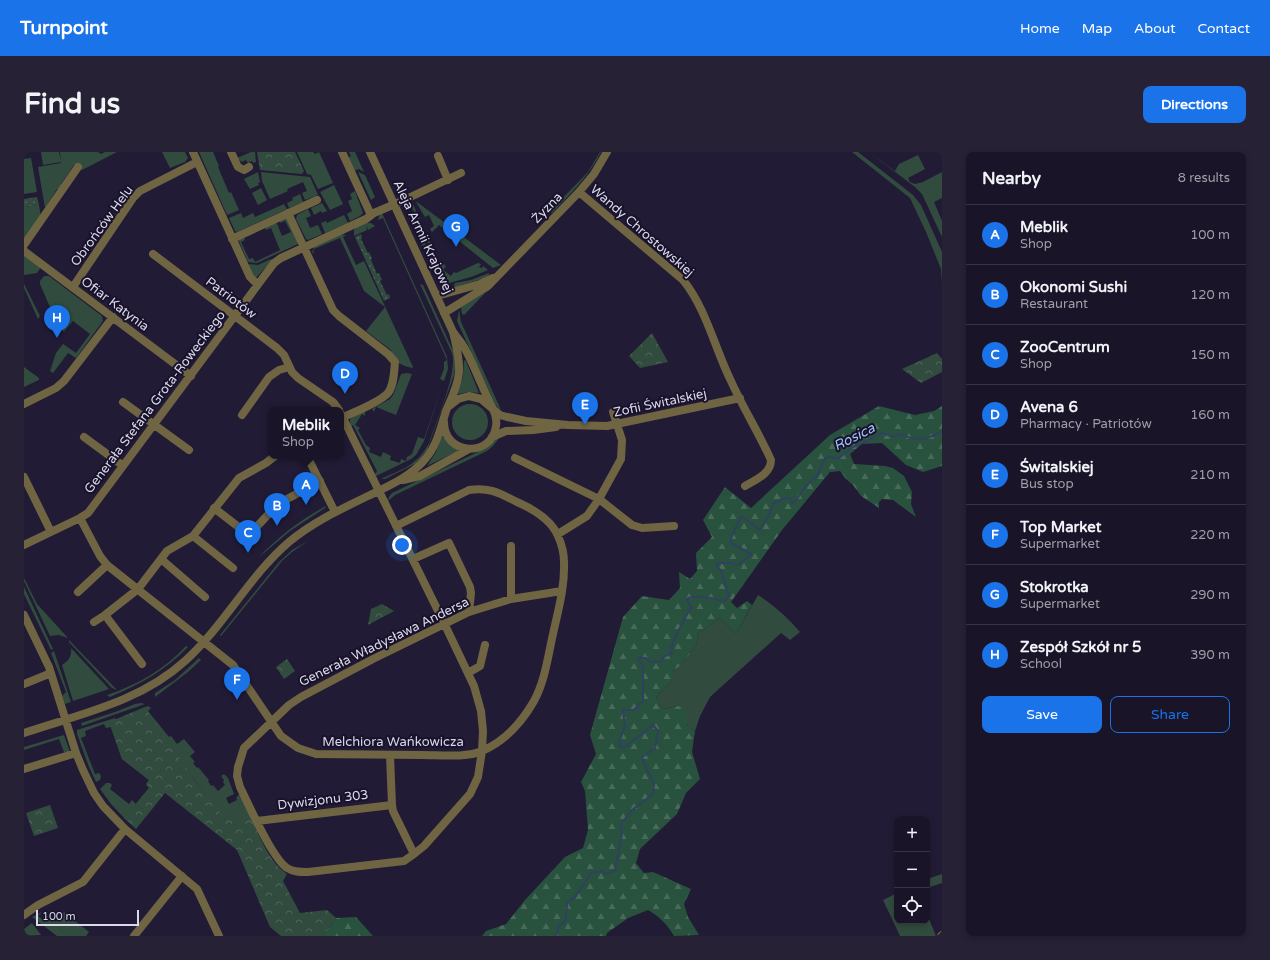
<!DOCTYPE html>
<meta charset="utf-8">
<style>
:root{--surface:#191428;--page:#262134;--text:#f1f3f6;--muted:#9f9ea8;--line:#373345;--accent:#1a73e8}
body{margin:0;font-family:"Varela Round",sans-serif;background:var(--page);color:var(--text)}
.controls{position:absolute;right:12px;bottom:12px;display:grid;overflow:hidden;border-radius:8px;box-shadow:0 2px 6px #0003}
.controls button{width:36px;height:36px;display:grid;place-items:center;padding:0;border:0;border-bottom:1px solid var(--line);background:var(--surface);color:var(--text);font:20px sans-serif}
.scale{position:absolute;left:12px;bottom:10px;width:103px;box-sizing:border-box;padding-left:4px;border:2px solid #dad8ea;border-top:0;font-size:11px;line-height:14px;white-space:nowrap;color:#dad8ea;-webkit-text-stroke:3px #18122b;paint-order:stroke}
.you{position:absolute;left:378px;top:393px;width:14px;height:14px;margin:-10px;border:3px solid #fff;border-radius:50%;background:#1a73e8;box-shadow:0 0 0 6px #1a73e833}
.badge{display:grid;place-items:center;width:26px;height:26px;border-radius:50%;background:var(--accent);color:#fff;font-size:13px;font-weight:700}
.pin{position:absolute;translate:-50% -33px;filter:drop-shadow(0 1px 2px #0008)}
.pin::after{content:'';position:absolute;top:21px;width:14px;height:12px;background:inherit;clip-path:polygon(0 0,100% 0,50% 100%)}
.popup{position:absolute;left:244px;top:255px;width:76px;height:52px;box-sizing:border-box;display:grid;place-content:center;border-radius:8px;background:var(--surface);filter:drop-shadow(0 1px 3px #0005);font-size:13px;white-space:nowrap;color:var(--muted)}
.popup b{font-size:15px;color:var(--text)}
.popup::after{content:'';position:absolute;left:50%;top:100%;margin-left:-8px;border:8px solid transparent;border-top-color:var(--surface)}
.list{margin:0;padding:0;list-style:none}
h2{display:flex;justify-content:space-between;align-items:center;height:52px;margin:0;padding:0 16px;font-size:17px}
h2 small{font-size:13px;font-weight:400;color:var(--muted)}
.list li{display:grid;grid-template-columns:26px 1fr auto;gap:12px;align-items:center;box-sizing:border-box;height:60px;padding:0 16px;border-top:1px solid var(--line)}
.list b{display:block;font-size:15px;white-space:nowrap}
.list p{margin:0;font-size:13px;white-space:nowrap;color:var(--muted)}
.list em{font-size:13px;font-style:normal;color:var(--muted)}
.actions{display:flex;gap:8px;padding:12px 16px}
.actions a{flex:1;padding:9px 0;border:1px solid var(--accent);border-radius:8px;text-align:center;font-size:14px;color:var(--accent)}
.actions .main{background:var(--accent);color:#fff}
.icon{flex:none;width:22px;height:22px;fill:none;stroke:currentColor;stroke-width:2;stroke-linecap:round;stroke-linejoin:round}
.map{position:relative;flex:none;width:918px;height:784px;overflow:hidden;border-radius:8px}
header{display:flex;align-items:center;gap:24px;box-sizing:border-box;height:56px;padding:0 20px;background:var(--accent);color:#fff}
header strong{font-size:19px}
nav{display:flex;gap:22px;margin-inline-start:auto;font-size:14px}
.intro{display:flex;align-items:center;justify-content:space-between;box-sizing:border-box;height:96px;padding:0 24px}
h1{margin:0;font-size:28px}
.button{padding:10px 18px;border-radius:8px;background:var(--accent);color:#fff;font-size:14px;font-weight:700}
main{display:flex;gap:24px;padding:0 24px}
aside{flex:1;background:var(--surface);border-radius:8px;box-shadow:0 2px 6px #0003}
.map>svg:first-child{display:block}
</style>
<header>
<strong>Turnpoint</strong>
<nav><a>Home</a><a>Map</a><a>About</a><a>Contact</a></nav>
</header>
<div class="intro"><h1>Find us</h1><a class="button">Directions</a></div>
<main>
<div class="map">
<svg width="918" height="784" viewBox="0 0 918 784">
<defs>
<pattern id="forest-firs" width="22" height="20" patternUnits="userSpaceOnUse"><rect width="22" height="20" fill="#28523d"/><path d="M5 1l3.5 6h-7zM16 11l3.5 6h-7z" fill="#476a59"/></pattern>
<pattern id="park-crowns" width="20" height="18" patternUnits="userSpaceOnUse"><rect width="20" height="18" fill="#314c3e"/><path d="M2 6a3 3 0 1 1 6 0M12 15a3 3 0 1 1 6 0" fill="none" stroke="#4e655a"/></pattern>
<pattern id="garden-dots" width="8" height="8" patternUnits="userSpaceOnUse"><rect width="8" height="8" fill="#314c3e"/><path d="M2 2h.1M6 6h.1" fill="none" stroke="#4e655a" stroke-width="1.8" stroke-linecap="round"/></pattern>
</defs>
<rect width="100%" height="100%" fill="#211b35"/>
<path fill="#314c3e" d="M17 0H35L37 10 19 13Z
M36 0H74L77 2 81 0H93L58 18 50 13 37 32 39 34 36 39 33 37 21 56 14 15 37 11Z
M138 0H161L164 6 161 10 146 16Z
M175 0H189L195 14 194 15 205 41 207 40 215 58 203 63Z
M227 0H231L232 10 229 11 228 9 224 11 222 8 218 10 213 6Z
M273 0H289L291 2 295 0 309 31 294 37 287 23 283 22Z
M325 0H331L340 20 335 17 330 19 323 6 327 4Z
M576 0H577C565 24 546 42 528 61L525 60 564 20Z
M828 0H834L889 43 897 53 918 100V131L917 117 902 80 886 46Z
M845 0 871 19 875 12 894 3 901 17 884 26 886 30 891 32 899 30 918 20V46L910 50 918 69V85L898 42 891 35Z
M7 6 13 40 0 42V7Z
M234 20 236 30 234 31 235 33 226 37 220 27Z
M237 20 286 25 294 43 281 48 278 41 283 39 279 30 263 37 264 39 246 47 238 29Z
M334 20 341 23 351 45 347 48Z
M310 33 319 52 306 58 296 40Z
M237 36 243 48 234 53 228 41Z
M331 39 339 61 336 64 326 69 323 62 328 59 324 49 328 47 326 42Z
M276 42 279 50 265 56 263 51 269 48 268 46Z
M385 49 388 50 414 108 422 114 419 118 427 124 430 120 432 121 454 111 457 112 455 115 458 116 459 114 464 118 447 125 425 131 420 126Z
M392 50H393L477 113 469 116 415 73 408 80 406 77 410 74 405 63 401 65Z
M298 51 303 59 298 61 297 59 290 63 287 56Z
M260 52 263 57 213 80 211 79 205 66 217 61 219 66 229 61 231 65Z
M15 53 17 65 0 90V55Z
M284 57 287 64 282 66 286 76 294 73 298 82 284 88 282 87 272 67 273 63Z
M358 61 423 205 424 217 400 289 392 303 387 307 352 324 351 322 353 319 329 273 327 275 326 271V267L341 259V264L338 262 331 273 336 276 334 278 342 293 346 296 345 300 357 305 359 300 367 304 366 308 376 311 377 307 382 309 383 305 388 302 394 285 400 287 420 229 416 227 420 217V210L423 208 359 66 354 68 355 64Z
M320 63 324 71 301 81 297 71 302 69 303 71Z
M387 65 390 66 417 127 426 135 419 133 414 128 386 66Z
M263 66 276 91 233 111 224 110 214 87 220 85 221 88 217 90 225 107 229 106 231 110 256 98 247 76 242 78 241 75 252 69 258 84 267 80 261 69 256 71 255 68Z
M342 71H347L351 74 344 78 342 73 343 78 330 84V78L331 76Z
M316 82 322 83 319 85 332 113 340 109 389 215V216C378 214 368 210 367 198L342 179 361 155 340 139 316 86 290 97 289 102 291 106 288 100 290 96 289 95Z
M0 102 17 115 13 121 0 123Z
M247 107 248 108 233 125H230L224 113 226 112 234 113Z
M465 121V123L458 127 431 135 430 133 431 131 447 128Z
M20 124H25L78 164 79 169 52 206 44 201 29 221 26 219 32 201 39 192 52 201 66 182 49 169 40 180 34 176 39 170 29 162 16 132V129Z
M0 132 16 164 14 167 0 136Z
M396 132 399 133 430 201 432 211 430 223 403 298 395 308 391 312 361 327H357C378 317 393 314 405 291 412 270 434 220 428 201Z
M462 140 440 163 438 162 437 155Z
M435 158 437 170 477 258 472 254 433 169Z
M440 208 442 209 455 241 445 240 433 242 439 225Z
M0 215 15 226V228L0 235Z
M383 221 388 222 372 263 352 255 350 260 348 257 366 247 369 243 377 222Z
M428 270a18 18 0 1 1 36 0a18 18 0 1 1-36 0Z
M418 284 435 297 434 299 403 314 412 300Z
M476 285 469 294 463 299 371 343 364 349 365 345 368 341 460 297 471 287Z
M302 354 301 356 266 379 234 406C254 385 276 368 302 354Z
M284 389 268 400 258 409 197 484 196 483 255 410 268 398Z
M0 426 13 452 44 486 35 483 26 484 0 429Z
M0 435 29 497 27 498 0 442Z
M734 443C751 454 763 465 776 480L766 488 757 481 686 545 676 564 671 579 663 573 654 554 639 557 632 545 648 529V519L656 514 672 494 674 481 696 466 712 482Z
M45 488 93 538 88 536 45 490Z
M162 494 164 495C142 518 115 533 86 545L83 543C113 533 141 517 162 494Z
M47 496 85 537 49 549 38 513C45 509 48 504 47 496Z
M30 499 47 550 41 552 38 544 42 540 27 501Z
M175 506 177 508 164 520 131 545V541L151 528Z
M117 551 121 552 58 574 57 571 91 560 111 552Z
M124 554 127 556 124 559 145 585 147 584 153 592 160 587 171 600 166 604 171 610 169 611 173 616 174 615 185 628 184 629 187 634 189 633 194 639 201 633 199 630 200 628 197 624 200 622 204 626 210 642 202 646 205 652 213 648 212 646 216 641 233 675 202 670 117 557Z
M91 566 107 607 134 629 103 668H102L87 652 76 637 82 631H86L88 633 86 637 105 652 108 648 112 652 125 636 122 632 125 628 98 607 87 575 82 576 80 572 61 579 62 584 57 586 71 622 75 621 77 624 76 628 72 630 65 615 53 582V578Z
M40 583 46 600H40L35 587 0 598V595Z
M918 722V731L903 736V727Z
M873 741V769H903V762L912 784H876L859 748Z
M18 760 14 764 19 768 24 763 32 770 40 760 65 780 62 784H33L8 765Z
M8 771 17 783 0 784V777Z"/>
<path fill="url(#forest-firs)" d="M855 254 891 263 910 259 918 254V314L899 320 882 313 858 291 838 292 826 302 830 312 861 314 869 316 880 324 888 340 887 352 892 365 869 348 858 347 855 350V356L837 344 829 333 822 327 816 319 806 320 758 378 707 450 713 456 723 449 728 453 712 482 696 466 674 481 672 494 656 514 648 519V529L632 545 639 557 654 554 661 557 663 573 671 579 668 600 676 627 662 641 653 662 616 697 612 711 620 721 629 720 667 737 660 752 664 765 675 783 650 784C644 773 635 764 624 758L604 766 583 781 582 784H458L462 779 482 772 501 748 541 705 559 696 564 678 561 639 557 630 572 602 566 583 599 465 618 444 645 448 656 436 655 420 666 427 673 419 672 401 688 385 679 368 701 335 727 356 806 283Z
M332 765 349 784H299L312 766Z"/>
<path fill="url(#park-crowns)" d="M233 0H271L280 19 278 22 236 18Z
M628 181 644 210 616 216 605 204Z
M913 201 918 207V220L897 231 878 217Z
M358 452 370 459 344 473 347 457Z
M263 507 271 519 260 527 252 515Z
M121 555 171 629 201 667 226 664C236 684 244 709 263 722L259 729 276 761 303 758 312 766 299 784H257L246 775 213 698 141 641 112 677 100 666 125 636 122 632 125 628 98 607 85 570Z
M26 653 34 676 10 684 2 661Z"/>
<path fill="url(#garden-dots)" d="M13 45 15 53 0 55V47Z
M337 82 338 86 337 87 344 101 345 100 348 106 347 108 353 122 355 121 358 128 356 129 363 143 365 142 366 146 360 149 331 85Z"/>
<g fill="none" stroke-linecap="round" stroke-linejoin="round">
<path stroke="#304060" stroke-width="2" d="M532 784 535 774 542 768 543 751 551 745 567 721 578 719 581 722 591 719 598 681 597 672 608 658 629 642 630 632 622 616 618 605 631 596 634 579 629 573 601 595H596V588L601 574 599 558H610L619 549V513L615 509V506H622L626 510H636L641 504 648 501 647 494 664 460 668 456 662 447C673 442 688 446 700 449L705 444 697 419 693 414V411H709L713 414 727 402 707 391V386L717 364 736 378 746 361 749 352 759 347 766 346 769 352 782 334 793 324 801 306 807 305 814 307C819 303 824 298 829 295 839 290 849 287 858 281L870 285 875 282C895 290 900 289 918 279"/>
<path stroke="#706542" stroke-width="8" d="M169 0 226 125 233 132
M207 0 214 15 220 18 225 15
M318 0 347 63
M346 0 429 180C432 184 435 188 438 192 446 204 451 218 457 231 461 241 467 252 471 262 472 266 473 270 472 274 468 306 420 304 420 270
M414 4 424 28
M555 40 659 128C682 156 691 197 707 229 719 256 735 281 747 308 747 322 731 328 721 334
M264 61 309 158 315 164 364 202 371 210C370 220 370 233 364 241 356 250 329 261 317 266
M208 87 293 48
M0 93 54 15
M0 99 167 224
M129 102 253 196 260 203 268 220 274 226 309 250 315 258
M49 135 109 46 116 39 173 10
M413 144 456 132 469 126
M420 161 464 134 555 40 570 22 583 0
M99 250 165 298
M0 252 32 236 40 229 89 165
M425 254 434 247 445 244 457 247 476 263 483 265 502 269 544 273 583 274 716 246
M317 262 421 473 450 534 457 559 459 579 458 599 454 625 446 642 400 694 390 702 380 709 284 720C276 720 269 720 263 716 248 706 225 653 216 635L213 624 214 615 220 596 265 553 277 545 349 507 445 460 487 447 538 439
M218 263 245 225 255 218 265 215
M60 285 98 313
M468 285 482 279 509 278 532 275
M283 304 311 360
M491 306 575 347 608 373 618 376 650 374
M0 325 27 380
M379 328 396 324 445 297
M190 356 225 383 254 352 296 329
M372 374 445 338C466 335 475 341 493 350 509 357 527 367 534 384 538 393 540 401 540 410 541 435 534 459 529 482 524 504 521 529 510 549 498 570 481 589 458 599 442 606 416 603 398 603 363 603 327 602 292 602L274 596 257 584 209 513 83 413 76 404 56 366 64 361 250 111 257 106 342 67 350 61 378 49 437 21
M534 382 563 364 575 347 597 307 598 288 589 260
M169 384 209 416
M0 393 56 366
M487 394V447
M137 407 181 445
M389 407 425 391 446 435 447 441 445 460
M54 440 83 413
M0 463 25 515 52 601 59 618 70 641 79 654 101 677 173 737 195 784
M70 470 81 463
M118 512 81 463 114 437 143 399 169 384 215 326 242 311 251 304
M444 521 456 514 461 493
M0 532 27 521
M0 581C56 562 116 550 161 509 200 474 225 424 265 390 289 370 317 357 344 344 365 334 388 324 402 306 413 293 417 275 422 259 427 247 434 234 435 220 436 207 432 193 429 180
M366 603 368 653 369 659 390 702
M0 617 52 601
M233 669 368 653
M0 763 14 753 59 730 101 677
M110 784 158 724
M917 784 918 783"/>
</g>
<g text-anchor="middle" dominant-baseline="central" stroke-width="4" stroke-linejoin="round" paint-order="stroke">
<g font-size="13" fill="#dad8ea" stroke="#18122b">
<text transform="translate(523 56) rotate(-46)">Żyzna</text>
<text transform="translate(78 74) rotate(-54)">Obrońców Helu</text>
<text transform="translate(618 79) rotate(41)">Wandy Chrostowskiej</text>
<text transform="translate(399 85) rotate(65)">Aleja Armii Krajowej</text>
<text transform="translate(207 146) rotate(37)">Patriotów</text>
<text transform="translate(91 152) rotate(37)">Ofiar Katynia</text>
<text transform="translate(131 250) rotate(-53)">Generała Stefana Grota-Roweckiego</text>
<text transform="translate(636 251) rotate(-12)">Zofii Świtalskiej</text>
<text transform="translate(360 490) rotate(-26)">Generała Władysława Andersa</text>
<text x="369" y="590">Melchiora Wańkowicza</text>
<text transform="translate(299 648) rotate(-7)">Dywizjonu 303</text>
</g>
<g font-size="14" font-style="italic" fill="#a1c0fa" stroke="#18122b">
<text transform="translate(830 285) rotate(-27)">Rosica</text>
</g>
</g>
</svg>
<div class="controls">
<button>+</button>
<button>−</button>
<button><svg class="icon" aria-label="locate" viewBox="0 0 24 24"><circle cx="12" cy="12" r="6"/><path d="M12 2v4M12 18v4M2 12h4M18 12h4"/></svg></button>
</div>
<div class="scale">100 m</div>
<div class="you"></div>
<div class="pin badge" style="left:282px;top:353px">A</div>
<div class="popup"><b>Meblik</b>Shop</div>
<div class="pin badge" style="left:253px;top:374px">B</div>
<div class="pin badge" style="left:224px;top:401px">C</div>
<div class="pin badge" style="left:321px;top:242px">D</div>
<div class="pin badge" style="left:561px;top:273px">E</div>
<div class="pin badge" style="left:213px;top:548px">F</div>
<div class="pin badge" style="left:432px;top:95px">G</div>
<div class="pin badge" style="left:33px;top:186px">H</div>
</div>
<aside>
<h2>Nearby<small>8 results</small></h2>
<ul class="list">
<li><span class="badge">A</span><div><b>Meblik</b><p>Shop</p></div><em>100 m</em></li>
<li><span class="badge">B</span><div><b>Okonomi Sushi</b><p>Restaurant</p></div><em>120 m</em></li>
<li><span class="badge">C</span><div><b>ZooCentrum</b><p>Shop</p></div><em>150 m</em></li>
<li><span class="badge">D</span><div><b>Avena 6</b><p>Pharmacy · Patriotów</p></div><em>160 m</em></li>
<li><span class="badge">E</span><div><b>Świtalskiej</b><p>Bus stop</p></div><em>210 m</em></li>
<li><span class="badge">F</span><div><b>Top Market</b><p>Supermarket</p></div><em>220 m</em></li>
<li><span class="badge">G</span><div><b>Stokrotka</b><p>Supermarket</p></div><em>290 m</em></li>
<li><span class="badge">H</span><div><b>Zespół Szkół nr 5</b><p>School</p></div><em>390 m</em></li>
</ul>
<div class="actions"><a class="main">Save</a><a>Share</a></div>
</aside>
</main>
